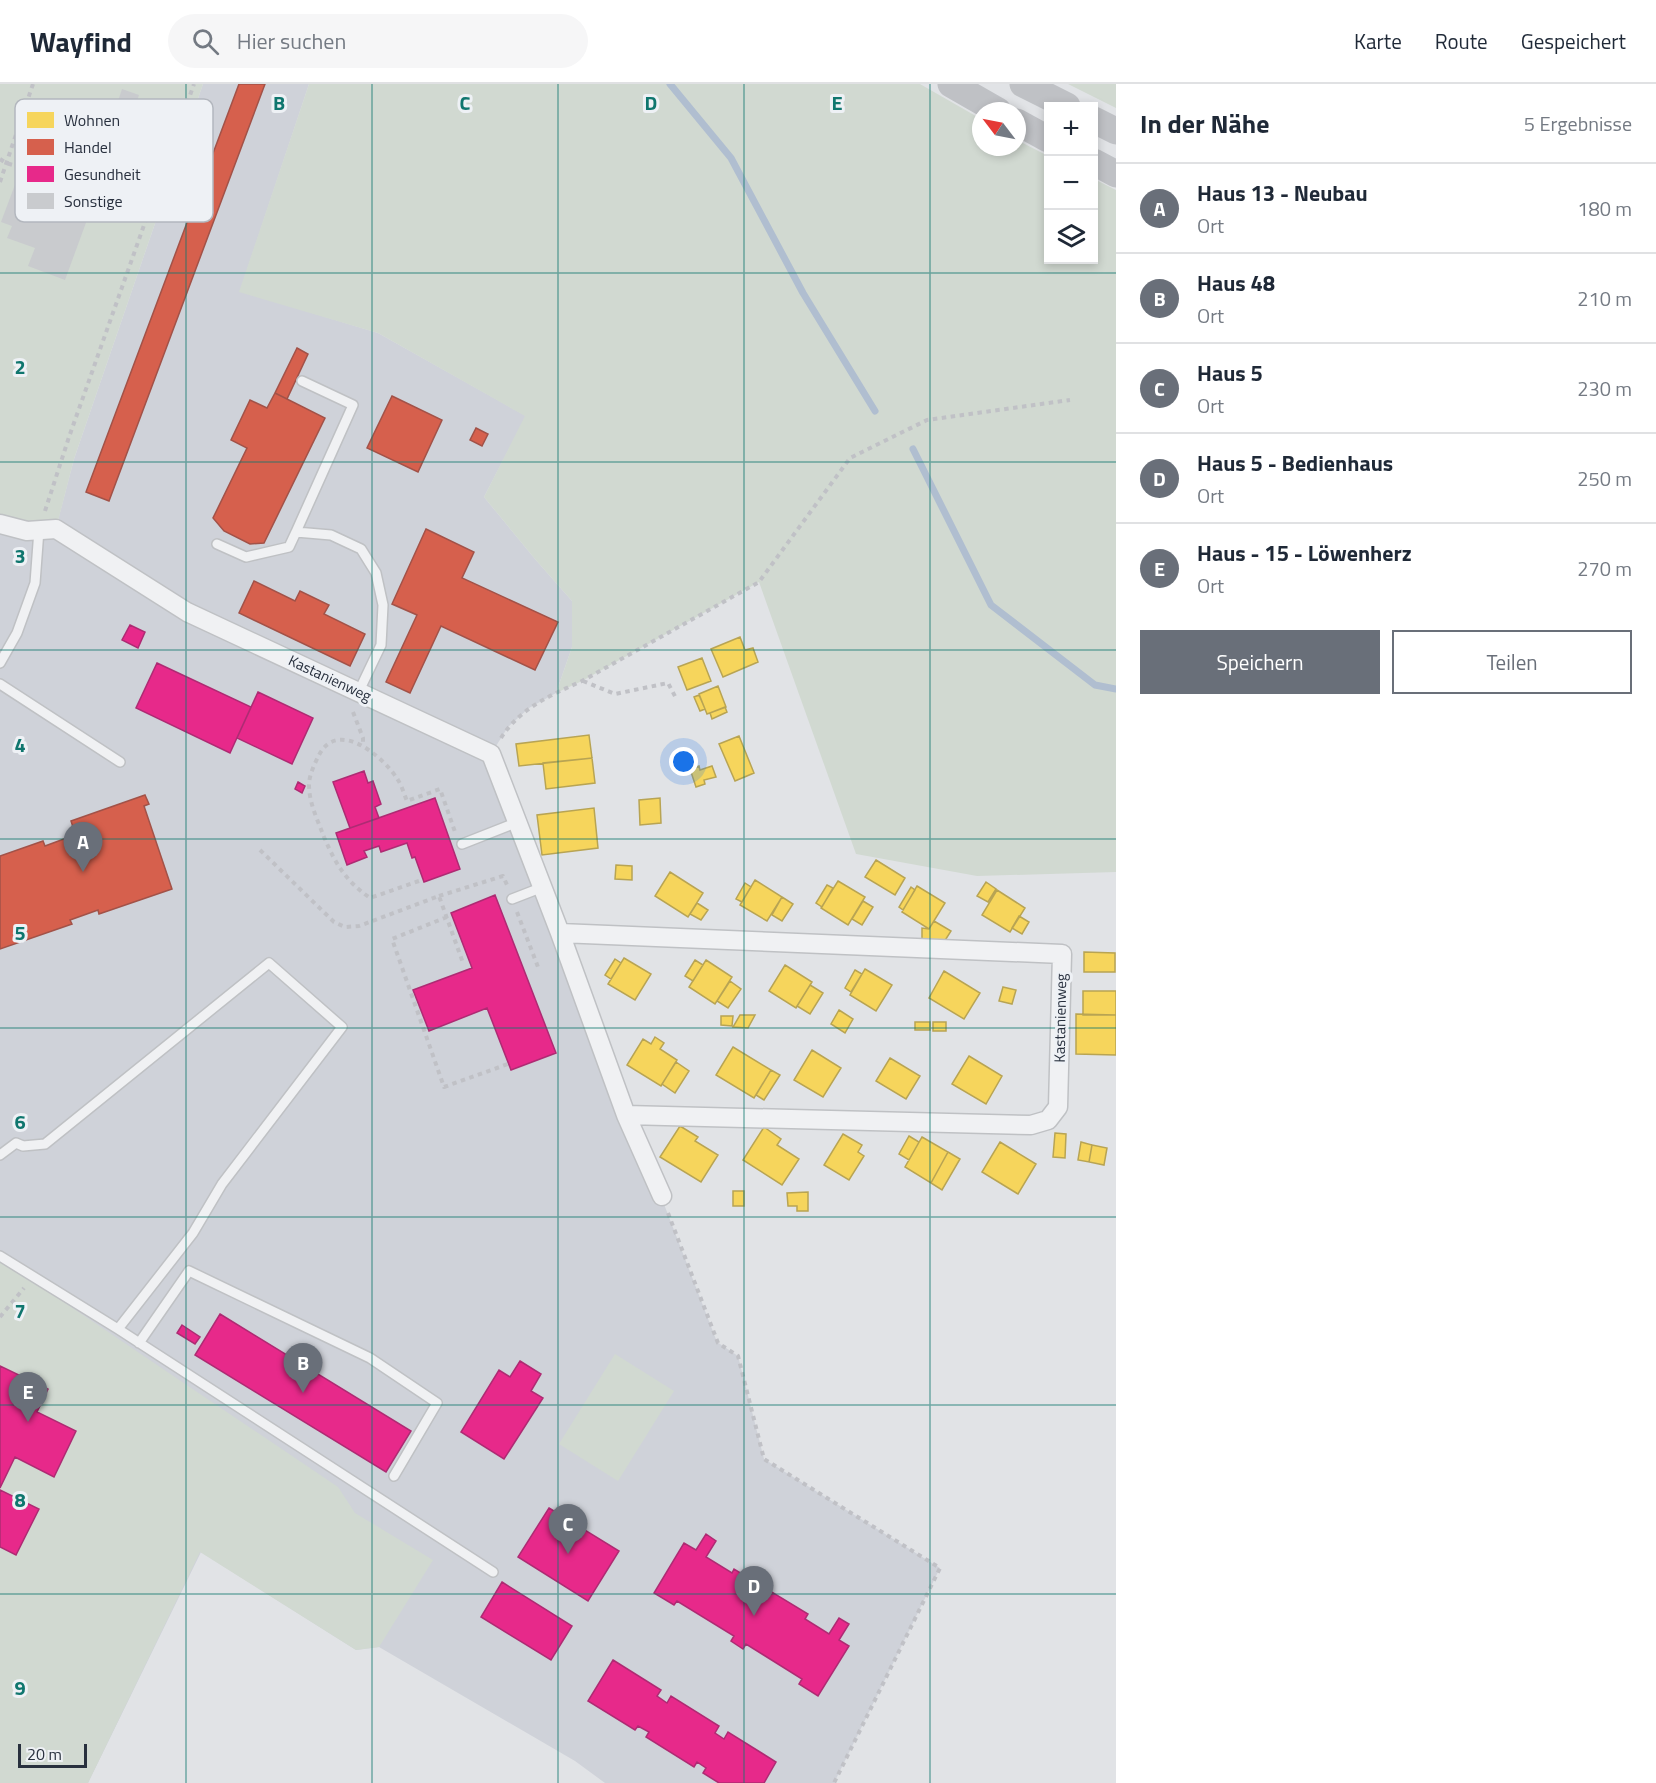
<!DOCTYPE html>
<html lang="de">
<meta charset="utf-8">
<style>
:root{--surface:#fff;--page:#f6f6f7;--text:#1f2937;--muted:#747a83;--line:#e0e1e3;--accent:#696f79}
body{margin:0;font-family:"Titillium Web",sans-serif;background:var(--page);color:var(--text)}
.controls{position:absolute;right:18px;top:18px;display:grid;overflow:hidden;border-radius:0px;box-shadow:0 3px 9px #0003}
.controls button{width:54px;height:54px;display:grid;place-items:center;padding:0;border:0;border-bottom:2px solid var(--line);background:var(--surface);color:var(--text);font:30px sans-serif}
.compass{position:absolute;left:972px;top:18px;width:54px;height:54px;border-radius:50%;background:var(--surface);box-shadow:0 3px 9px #0003;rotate:302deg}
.scale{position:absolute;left:18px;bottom:15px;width:69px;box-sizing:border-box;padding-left:6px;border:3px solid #28303e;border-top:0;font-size:16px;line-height:21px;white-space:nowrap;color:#28303e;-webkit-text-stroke:4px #eef1f5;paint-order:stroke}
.you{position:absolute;left:684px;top:678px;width:21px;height:21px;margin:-15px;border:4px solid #fff;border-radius:50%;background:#1a73e8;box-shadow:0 0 0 9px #1a73e833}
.badge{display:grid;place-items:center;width:39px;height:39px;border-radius:50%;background:var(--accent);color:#fff;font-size:20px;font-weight:700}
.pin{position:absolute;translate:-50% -50px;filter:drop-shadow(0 2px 3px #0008)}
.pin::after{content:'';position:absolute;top:32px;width:21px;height:18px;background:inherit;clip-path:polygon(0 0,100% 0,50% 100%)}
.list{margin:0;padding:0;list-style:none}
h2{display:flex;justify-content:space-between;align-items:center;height:78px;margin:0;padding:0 24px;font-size:26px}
h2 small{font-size:20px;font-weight:400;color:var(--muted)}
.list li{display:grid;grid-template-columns:39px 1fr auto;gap:18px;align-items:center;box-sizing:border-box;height:90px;padding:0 24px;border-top:2px solid var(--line)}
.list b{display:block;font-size:22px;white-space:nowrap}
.list p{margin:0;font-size:20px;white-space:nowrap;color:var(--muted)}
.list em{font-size:20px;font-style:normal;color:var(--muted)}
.actions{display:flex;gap:12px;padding:18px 24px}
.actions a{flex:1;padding:14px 0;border:2px solid var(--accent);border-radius:0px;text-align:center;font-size:21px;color:var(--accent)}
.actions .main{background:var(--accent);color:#fff}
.icon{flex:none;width:33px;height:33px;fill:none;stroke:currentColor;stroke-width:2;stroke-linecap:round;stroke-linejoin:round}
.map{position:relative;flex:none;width:1116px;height:1699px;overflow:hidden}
header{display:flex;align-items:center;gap:36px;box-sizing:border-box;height:84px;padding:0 30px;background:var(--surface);border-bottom:2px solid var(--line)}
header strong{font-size:28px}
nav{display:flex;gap:33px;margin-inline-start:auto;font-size:21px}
.search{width:420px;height:54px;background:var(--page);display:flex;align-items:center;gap:15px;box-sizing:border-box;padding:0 21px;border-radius:33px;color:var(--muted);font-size:22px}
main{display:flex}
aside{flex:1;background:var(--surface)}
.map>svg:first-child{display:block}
</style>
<header>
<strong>Wayfind</strong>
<div class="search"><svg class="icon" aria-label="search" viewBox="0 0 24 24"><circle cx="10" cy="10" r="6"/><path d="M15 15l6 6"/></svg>Hier suchen</div>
<nav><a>Karte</a><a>Route</a><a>Gespeichert</a></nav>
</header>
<main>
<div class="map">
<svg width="1116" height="1699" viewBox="0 0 1116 1699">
<rect width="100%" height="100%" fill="#e1e3e6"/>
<path fill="#cfd2d9" d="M203 0H309L240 207 378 249 526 332 484 413 535 475 572 517V563L556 609 529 624 508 643 491 670 717 1258 738 1272 764 1375 940 1484 834 1699H605L575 1677 379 1563 356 1566 201 1468 88 1699H0V440L56 444 74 375Z"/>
<path fill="#d1d9d1" d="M0 0H203L74 375 56 445 0 440Z
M309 0H920L981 35V63H1017V56L1048 72V176H1094V95L1116 106V788L977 792 856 770 759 498 582 597 556 609 572 563V517L535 475 484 413 525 332 378 249 239 208Z
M1068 0H1116V24Z
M0 1175 338 1403 355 1429 433 1476 379 1563 356 1566 200 1468 88 1699H0Z
M615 1270 674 1307 618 1397 559 1360Z"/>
<path fill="#f6d55c" stroke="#b8a453" stroke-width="1.5" d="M740 553 745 566 753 564 758 578 723 593 711 565Z
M702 574 711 597 687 606 678 583Z
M718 602 726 623 707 630 699 610Z
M699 611 705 625 700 627 694 613Z
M725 623 727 628 712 635 710 629Z
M589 651 592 674 519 682 516 660Z
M739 652 754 689 735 697 719 660Z
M592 674 595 699 546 705 543 679Z
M699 682 700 686 712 682 716 693 704 696 705 700 696 703 690 685Z
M660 714 661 739 640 741 639 716Z
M594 724 598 764 542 771 537 731Z
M876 776 905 794 895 811 865 793Z
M616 781 632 782V796L615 795Z
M670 788 703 809 688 833 655 812Z
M755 796 782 813 767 837 740 821Z
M838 797 865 813 848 841 821 824Z
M986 798 996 805 988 818 977 812Z
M745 799 751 803 742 818 736 815Z
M827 801 833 804 822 823 816 819Z
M917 802 945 819 929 845 902 828Z
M911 803 915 806 903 826 899 823Z
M997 806 1025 824 1010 848 982 831Z
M782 813 793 820 782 837 772 831Z
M863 817 873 823 862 841 852 835Z
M697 819 708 826 701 836 690 830Z
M1019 832 1029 838 1022 850 1012 844Z
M934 837 951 847 944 858 922 857V844L929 845Z
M1084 868 1115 869V888H1084Z
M624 874 651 890 635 916 608 900Z
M615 875 621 879 611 895 605 891Z
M695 876 703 881 693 897 685 892Z
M706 876 732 893 715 920 689 903Z
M785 881 812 898 796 924 769 907Z
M865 885 892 901 876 927 850 911Z
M855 886 862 890 851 908 845 904Z
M944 887 980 909 964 935 929 914Z
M730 897 741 905 728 924 717 917Z
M810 901 823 909 810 930 797 922Z
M1003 903 1016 906 1012 920 999 917Z
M1083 907H1116V931H1083Z
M839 926 853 935 845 949 831 940Z
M1076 930 1116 931V971L1076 970Z
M740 931H755L748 944 733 943Z
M721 932H733L732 942 721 941Z
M915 938H930V946H915Z
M933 938H946V947H933Z
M655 953 664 959 660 965 677 976 661 1002 627 981 643 955 651 960Z
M733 963 771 986 754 1014 716 991Z
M812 966 841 984 823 1013 794 996Z
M969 972 1002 992 986 1020 952 1000Z
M890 974 920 992 906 1015 876 997Z
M676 978 689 987 675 1009 662 1000Z
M771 986 780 991 764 1016 756 1011Z
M680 1042 698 1053 695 1057 718 1071 701 1098 660 1073Z
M764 1043 781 1055 777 1061 799 1075 782 1101 743 1076Z
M1055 1049 1066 1050 1065 1074 1053 1073Z
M843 1050 862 1061 858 1068 864 1072 849 1096 824 1081Z
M909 1052 919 1058 909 1076 899 1070Z
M922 1053 948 1068 931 1099 905 1083Z
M1000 1058 1036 1080 1018 1110 982 1088Z
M1081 1058 1092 1061 1089 1078 1078 1076Z
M1092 1061 1107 1064 1104 1081 1089 1078Z
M948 1068 960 1075 942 1106 931 1099Z
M733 1107H744V1122H733Z
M808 1108V1127H797V1122H788L787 1109Z"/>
<path fill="#d6604d" stroke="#a25248" stroke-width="1.5" d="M239 0H265L109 417 86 408Z
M297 264 308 270 287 315 275 309Z
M275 309 325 334 264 459 250 460 224 447 213 434 247 364 231 356 250 316 267 324Z
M392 312 442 336 418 388 367 364Z
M476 344 488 350 482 362 470 356Z
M426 445 474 468 462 494 558 538 535 586 441 542 410 609 386 598 417 531 392 520Z
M254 497 295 517 300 507 329 521 324 530 365 550 350 582 239 529Z
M145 711 149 720 144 722 172 805 99 830 98 826 70 836 72 840 0 865V772L43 757 45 762 72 752 70 747 74 746 71 737Z"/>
<path fill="#e7298a" stroke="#ae2b73" stroke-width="1.5" d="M130 541 145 548 138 564 122 556Z
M157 579 251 623 230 669 136 624Z
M258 608 313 634 292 680 237 654Z
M364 687 368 699 373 697 381 720 375 723 379 734 350 744 333 698Z
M298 698 305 702 302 709 295 705Z
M435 714 460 785 424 798 415 773 412 774 407 759 381 768 379 762 364 767 367 773 347 781 336 749Z
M495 811 556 969 511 986 487 924 429 947 413 906 472 884 451 829Z
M220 1230 411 1347 386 1388 195 1271Z
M182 1241 200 1253 195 1260 177 1249Z
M520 1277 541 1290 531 1307 543 1314 504 1375 461 1348 499 1286 510 1293Z
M0 1282 48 1305 37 1328 76 1347 54 1393 15 1373 0 1404Z
M0 1406 39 1425 16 1471 0 1463Z
M549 1424 619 1467 588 1517 518 1473Z
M706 1450 716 1457 706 1473 732 1489 734 1485 808 1530 805 1535 829 1550 839 1534 849 1540 839 1556 849 1562 818 1612 799 1600 802 1595 746 1560 743 1565 731 1557 734 1552 677 1517 674 1521 654 1509 684 1459 696 1466Z
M502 1498 572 1542 551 1576 481 1533Z
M613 1576 661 1606 657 1612 667 1619 671 1612 719 1642 715 1649 724 1655 728 1648 776 1678 764 1699H719L703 1689 706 1684 697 1678 694 1683 646 1653 649 1648 638 1642 635 1646 588 1617Z"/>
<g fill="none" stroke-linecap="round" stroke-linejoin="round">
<path stroke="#b0bed0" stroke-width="7" d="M670 0 731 74 803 209 875 327
M913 365 991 521 1095 601 1116 605"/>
</g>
<path fill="#c9cbce" d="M122 5 139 11 133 29 116 23Z
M16 98 91 125 65 196 28 182 35 164 7 154 12 142 1 138Z"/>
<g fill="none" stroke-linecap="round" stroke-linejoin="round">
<g stroke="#bfc1c4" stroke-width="12">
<path id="lane" d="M296 448 353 321 302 297
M217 460 246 473 289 463 296 448 331 451 361 465 376 489 383 521 381 561 359 607
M0 579 17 549 35 499 39 446
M0 600 120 678
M462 760 518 738
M512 815 543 803
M0 1071 16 1059 23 1062 45 1060 269 879 342 943 222 1100 193 1149 118 1245
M0 1172 118 1245 493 1488
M139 1259 189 1187 370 1274 437 1319 394 1392"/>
</g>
<g stroke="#bfc1c4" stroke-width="21">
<path id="street" d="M0 440 27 447 56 445 187 528 491 670 560 849 626 1031 662 1112
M560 849 1062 870 1058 1023 1048 1036 1031 1041 626 1031"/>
</g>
<path stroke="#c0c1c6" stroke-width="4" stroke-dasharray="4.5 4.5" stroke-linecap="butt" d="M0 75 6 79 151 120
M0 98 33 0
M45 427 69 353 194 0
M583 597 615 610 668 599 677 616
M353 628 363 654V661
M501 654C520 624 551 611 582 597L759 498 850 374 927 336 1070 316
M260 766 334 838 345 843 359 842 439 812 463 879
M419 797 370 814C346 797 336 781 324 753 318 737 309 719 309 701 309 691 315 679 319 671 338 634 384 673 398 696 402 702 404 710 407 717L440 705 455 748
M439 812 503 792 507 801
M517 828 538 883
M447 833 392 855 444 1003 508 980
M668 1129 718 1259 738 1272 764 1375 940 1484 834 1699
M0 1233 24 1204"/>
<use href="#lane" stroke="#f0f1f3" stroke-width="9"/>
<use href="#street" stroke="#f0f1f3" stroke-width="18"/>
<path stroke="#bfc1c5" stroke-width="27" d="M951 0 998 27
M1023 0 1067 22
M1094 36 1116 47
M1017 38 1048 55
M1094 78 1116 90"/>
</g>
<path fill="none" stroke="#0f766e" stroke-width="1.5" stroke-opacity="0.55" d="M186 0V1699M372 0V1699M558 0V1699M744 0V1699M930 0V1699M0 189H1116M0 378H1116M0 566H1116M0 755H1116M0 944H1116M0 1133H1116M0 1321H1116M0 1510H1116"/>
<g text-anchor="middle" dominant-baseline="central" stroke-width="6" stroke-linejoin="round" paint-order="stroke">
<g font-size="15" fill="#28303e" stroke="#eef1f5">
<text transform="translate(330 594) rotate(25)">Kastanienweg</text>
<text transform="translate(1060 934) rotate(-89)">Kastanienweg</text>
</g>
</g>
<rect x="15" y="15" width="198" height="123" rx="9" fill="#eef1f5" stroke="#b3b7be" stroke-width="1.5"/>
<rect x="27" y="28" width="27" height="16" fill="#f6d55c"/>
<rect x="27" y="55" width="27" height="16" fill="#d6604d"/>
<rect x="27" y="82" width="27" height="16" fill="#e7298a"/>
<rect x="27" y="109" width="27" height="16" fill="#c9cbce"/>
<g font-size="16" fill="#28303e">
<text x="64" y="42">Wohnen</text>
<text x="64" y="69">Handel</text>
<text x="64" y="96">Gesundheit</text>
<text x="64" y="123">Sonstige</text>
</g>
<g font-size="20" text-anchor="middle" font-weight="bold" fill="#0f766e" stroke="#eef1f5" stroke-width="6" stroke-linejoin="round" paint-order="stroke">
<text x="279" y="26">B</text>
<text x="465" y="26">C</text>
<text x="651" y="26">D</text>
<text x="837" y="26">E</text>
<text x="20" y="290">2</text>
<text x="20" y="479">3</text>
<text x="20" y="668">4</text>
<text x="20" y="856">5</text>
<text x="20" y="1045">6</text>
<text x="20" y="1234">7</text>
<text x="20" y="1423">8</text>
<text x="20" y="1611">9</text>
</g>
</svg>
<div class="controls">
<button>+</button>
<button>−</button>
<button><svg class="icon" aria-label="layers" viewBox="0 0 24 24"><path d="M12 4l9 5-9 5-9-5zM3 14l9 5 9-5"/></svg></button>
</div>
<svg class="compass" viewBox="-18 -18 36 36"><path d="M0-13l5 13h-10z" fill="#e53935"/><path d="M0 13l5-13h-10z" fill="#747a83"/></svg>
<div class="scale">20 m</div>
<div class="you"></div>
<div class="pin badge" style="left:83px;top:788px">A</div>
<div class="pin badge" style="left:303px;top:1309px">B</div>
<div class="pin badge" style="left:568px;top:1470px">C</div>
<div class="pin badge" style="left:754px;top:1532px">D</div>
<div class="pin badge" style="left:28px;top:1338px">E</div>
</div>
<aside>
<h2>In der Nähe<small>5 Ergebnisse</small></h2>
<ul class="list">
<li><span class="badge">A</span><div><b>Haus 13 - Neubau</b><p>Ort</p></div><em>180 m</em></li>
<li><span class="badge">B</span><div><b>Haus 48</b><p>Ort</p></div><em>210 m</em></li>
<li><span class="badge">C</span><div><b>Haus 5</b><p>Ort</p></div><em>230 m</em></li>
<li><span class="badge">D</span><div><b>Haus 5 - Bedienhaus</b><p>Ort</p></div><em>250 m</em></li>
<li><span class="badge">E</span><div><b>Haus - 15 - Löwenherz</b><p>Ort</p></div><em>270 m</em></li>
</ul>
<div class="actions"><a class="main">Speichern</a><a>Teilen</a></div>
</aside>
</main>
